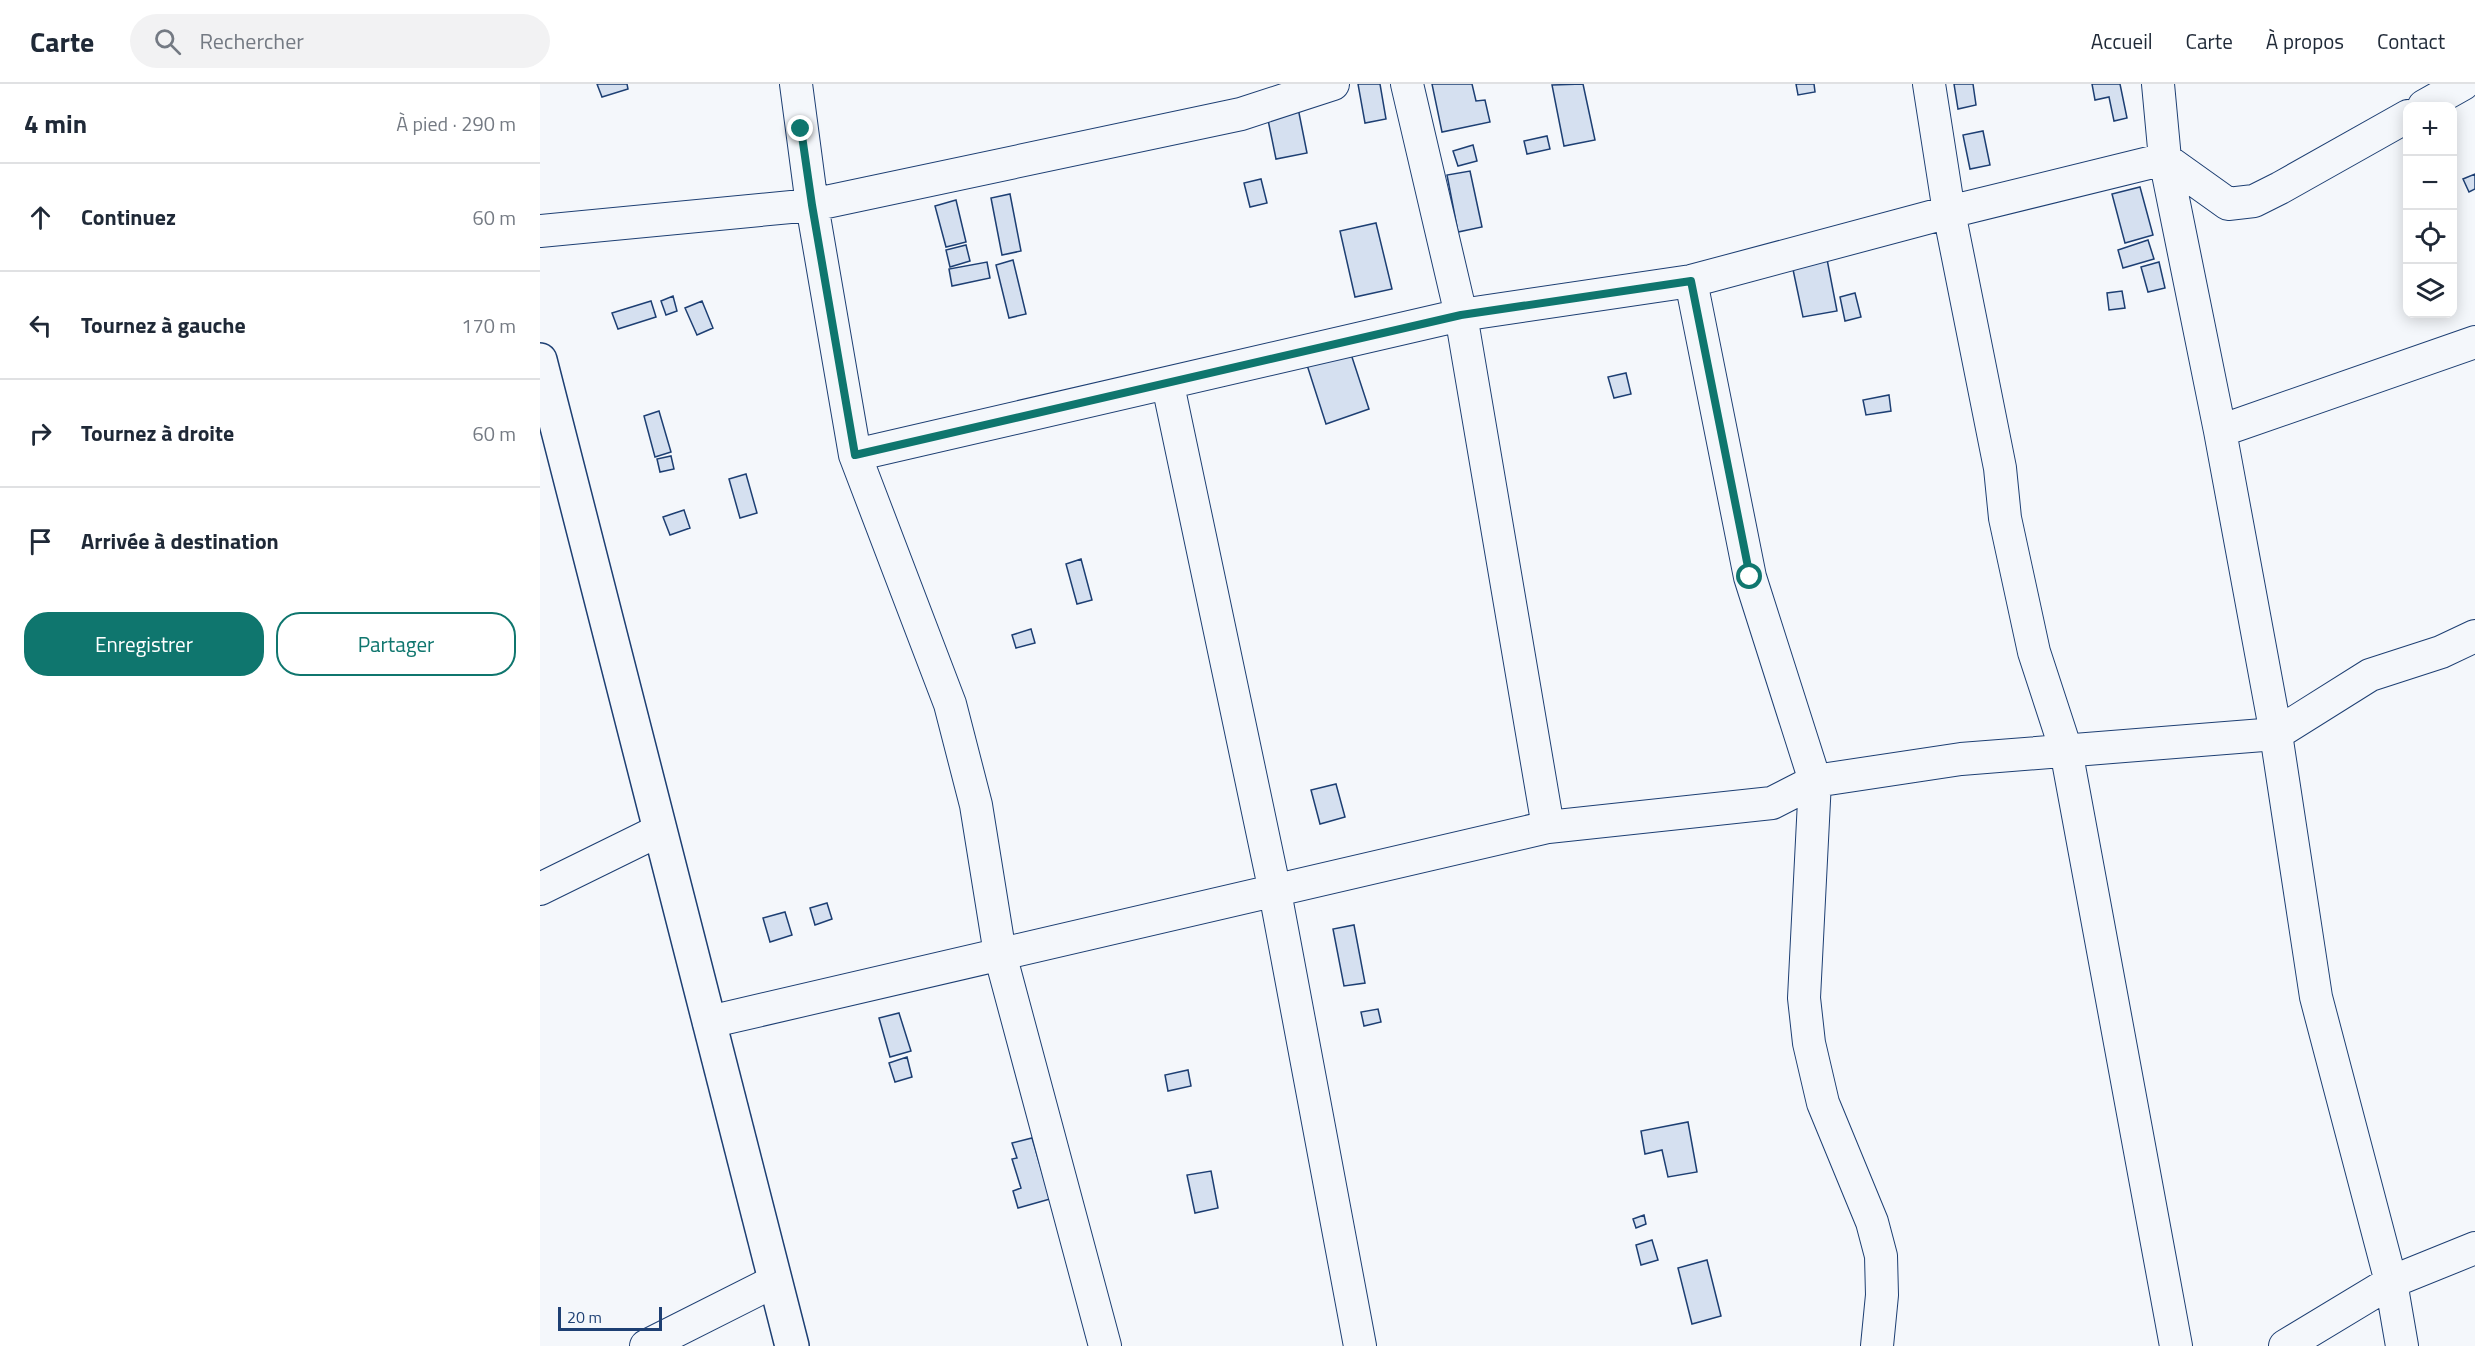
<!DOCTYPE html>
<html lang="fr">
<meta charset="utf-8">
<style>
:root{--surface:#fff;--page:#f2f2f3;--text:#1f2937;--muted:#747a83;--line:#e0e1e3;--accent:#0f766e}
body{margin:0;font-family:"Titillium Web",sans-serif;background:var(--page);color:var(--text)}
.controls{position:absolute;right:18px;top:18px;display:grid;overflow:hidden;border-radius:12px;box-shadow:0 3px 15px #0003}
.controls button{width:54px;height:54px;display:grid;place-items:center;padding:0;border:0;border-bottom:2px solid var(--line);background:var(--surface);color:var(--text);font:30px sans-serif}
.scale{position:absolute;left:18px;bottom:15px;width:104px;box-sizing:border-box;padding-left:6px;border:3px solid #1d3f73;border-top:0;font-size:16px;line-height:21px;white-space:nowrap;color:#1d3f73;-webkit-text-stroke:4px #f4f7fb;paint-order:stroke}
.stop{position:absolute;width:18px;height:18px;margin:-14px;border:4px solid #0f766e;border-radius:50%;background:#fff}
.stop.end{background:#0f766e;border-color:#fff;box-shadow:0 2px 6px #0008}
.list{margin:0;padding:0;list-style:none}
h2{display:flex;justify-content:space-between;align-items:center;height:78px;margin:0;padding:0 24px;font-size:26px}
h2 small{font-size:20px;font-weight:400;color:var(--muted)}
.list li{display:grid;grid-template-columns:39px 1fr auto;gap:18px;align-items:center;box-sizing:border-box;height:108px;padding:0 24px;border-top:2px solid var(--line)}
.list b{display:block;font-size:22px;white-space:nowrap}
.list em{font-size:20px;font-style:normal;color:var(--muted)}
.actions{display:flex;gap:12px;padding:18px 24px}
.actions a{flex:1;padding:14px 0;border:2px solid var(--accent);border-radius:24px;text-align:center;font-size:21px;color:var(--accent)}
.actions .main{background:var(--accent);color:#fff}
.icon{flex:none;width:33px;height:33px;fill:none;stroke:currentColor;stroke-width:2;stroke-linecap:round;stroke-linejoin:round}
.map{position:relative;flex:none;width:1935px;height:1262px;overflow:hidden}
header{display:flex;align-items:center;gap:36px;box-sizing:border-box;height:84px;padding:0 30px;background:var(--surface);border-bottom:2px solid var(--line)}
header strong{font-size:28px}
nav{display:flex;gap:33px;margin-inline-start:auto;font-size:21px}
.search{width:420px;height:54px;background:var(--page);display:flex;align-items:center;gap:15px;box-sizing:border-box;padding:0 21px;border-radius:33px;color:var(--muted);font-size:22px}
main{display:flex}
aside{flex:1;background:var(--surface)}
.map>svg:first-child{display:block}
</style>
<header>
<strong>Carte</strong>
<div class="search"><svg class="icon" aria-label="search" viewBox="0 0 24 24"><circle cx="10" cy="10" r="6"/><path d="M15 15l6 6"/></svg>Rechercher</div>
<nav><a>Accueil</a><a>Carte</a><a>À propos</a><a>Contact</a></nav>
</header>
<main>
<aside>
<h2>4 min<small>À pied · 290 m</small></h2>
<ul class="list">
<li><svg class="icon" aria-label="ahead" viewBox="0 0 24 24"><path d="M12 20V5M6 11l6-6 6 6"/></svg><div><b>Continuez</b></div><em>60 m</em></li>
<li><svg class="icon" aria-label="left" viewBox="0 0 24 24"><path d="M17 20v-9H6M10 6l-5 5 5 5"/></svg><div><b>Tournez à gauche</b></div><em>170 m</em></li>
<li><svg class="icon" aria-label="right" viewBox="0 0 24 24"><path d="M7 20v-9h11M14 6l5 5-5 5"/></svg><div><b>Tournez à droite</b></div><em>60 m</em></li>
<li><svg class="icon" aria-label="arrive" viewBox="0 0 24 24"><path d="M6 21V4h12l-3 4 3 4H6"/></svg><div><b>Arrivée à destination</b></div></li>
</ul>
<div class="actions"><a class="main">Enregistrer</a><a>Partager</a></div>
</aside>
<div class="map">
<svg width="1935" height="1262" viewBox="0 0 1935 1262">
<rect width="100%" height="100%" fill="#f4f7fb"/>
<path fill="#d5e0f0" stroke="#1d3f73" stroke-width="1.5" d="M57 0H87L88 5 62 13Z
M818 0H840L846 35 825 39Z
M892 0H932L936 17 945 16 950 38 902 48Z
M1043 0 1055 56 1024 62 1012 1Z
M1256 0H1274L1275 8 1258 11Z
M1414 0H1433L1436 21 1418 25Z
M1552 0H1580L1587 34 1574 37 1569 13 1555 16Z
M757 19 767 69 736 75 726 26Z
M1443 47 1450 81 1430 85 1423 51Z
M1007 52 1010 65 987 70 984 57Z
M933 61 937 77 918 82 913 67Z
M930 87 942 143 918 148 907 91Z
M1935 90V105L1929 108 1923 95Z
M721 95 727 119 710 123 704 99Z
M1600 103 1613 151 1585 159 1572 110Z
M470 110 481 167 462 171 451 114Z
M416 116 426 158 406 163 395 122Z
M836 139 852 205 815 213 800 147Z
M1608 156 1614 175 1583 184 1578 166Z
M426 161 430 177 410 183 406 166Z
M1286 170 1297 227 1263 233 1251 176Z
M473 176 486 230 469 234 456 181Z
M447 178 450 194 412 202 409 185Z
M1619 178 1625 204 1608 208 1601 183Z
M1582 207 1585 224 1569 226 1567 209Z
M1315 209 1321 233 1305 237 1300 213Z
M133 212 137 227 126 231 121 217Z
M111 217 116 233 78 245 72 229Z
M162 217 173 244 157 251 145 224Z
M810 267 829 325 786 340 767 281Z
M1086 289 1091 310 1074 314 1068 293Z
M1349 311 1351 327 1326 331 1323 316Z
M119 327 131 368 115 373 104 332Z
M131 372 134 385 120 388 117 375Z
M206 390 217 429 200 434 189 395Z
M144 426 150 444 130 451 123 433Z
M541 475 552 516 537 520 526 480Z
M491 545 495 559 476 564 472 551Z
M796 700 805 733 780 740 771 706Z
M287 819 292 835 275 841 270 824Z
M245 828 252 851 230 858 223 834Z
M814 841 825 899 804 902 793 845Z
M838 925 841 938 824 942 821 928Z
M359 929 371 967 350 973 339 934Z
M367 973 372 993 355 998 349 979Z
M648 986 651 1002 628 1007 625 991Z
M1148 1038 1157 1088 1128 1093 1122 1066 1105 1070 1101 1047Z
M492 1054 510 1115 478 1124 473 1107 481 1104 472 1075 477 1074 472 1059Z
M671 1087 678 1124 655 1129 647 1091Z
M1104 1131 1106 1140 1096 1144 1093 1135Z
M1112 1156 1118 1176 1101 1181 1096 1161Z
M1167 1176 1181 1232 1152 1240 1138 1184Z"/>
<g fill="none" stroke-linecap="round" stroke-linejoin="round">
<g stroke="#1d3f73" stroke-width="34">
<path id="street" d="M256 0 272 121 315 371 410 620 436 721 460 870 565 1262
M867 0 921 231 1008 743
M1389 0 1409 128 1460 384 1465 434 1494 568 1526 666 1636 1262
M1618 0 1625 75 1680 347 1736 650 1776 913 1851 1198 1862 1262
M1884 22 1923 0
M0 147 272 121 701 30 793 0
M1151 197 1210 493 1275 697 1421 675 1736 650 1830 591 1901 568 1935 552
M628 301 735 808 820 1262
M1680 347 1935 258
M315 371 921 231 1151 197 1409 128 1625 75 1688 120 1714 117 1740 104 1868 32
M0 805 120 746
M169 938 1008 743 1232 719 1275 697 1264 914 1269 959 1283 1019 1332 1138 1341 1172 1342 1211 1337 1262
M106 1262 235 1197
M1745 1262 1851 1198 1935 1164"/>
</g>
<g stroke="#1d3f73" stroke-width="36">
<path id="secondary" d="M0 276 252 1262"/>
</g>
<use href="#street" stroke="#f4f7fb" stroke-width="32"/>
<use href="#secondary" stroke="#f4f7fb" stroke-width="33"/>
</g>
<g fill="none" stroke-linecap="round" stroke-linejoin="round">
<path stroke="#0f766e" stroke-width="8" d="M261 45 272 121 315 371 921 231 1151 197 1210 493"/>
</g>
</svg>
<div class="controls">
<button>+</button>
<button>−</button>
<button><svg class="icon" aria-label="locate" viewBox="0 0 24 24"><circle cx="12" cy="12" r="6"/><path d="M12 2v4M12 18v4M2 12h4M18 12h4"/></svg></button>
<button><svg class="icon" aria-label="layers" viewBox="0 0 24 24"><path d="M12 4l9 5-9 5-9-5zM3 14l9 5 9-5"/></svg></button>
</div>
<div class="scale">20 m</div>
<div class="stop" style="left:1210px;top:493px"></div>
<div class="stop end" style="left:261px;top:45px"></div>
</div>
</main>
